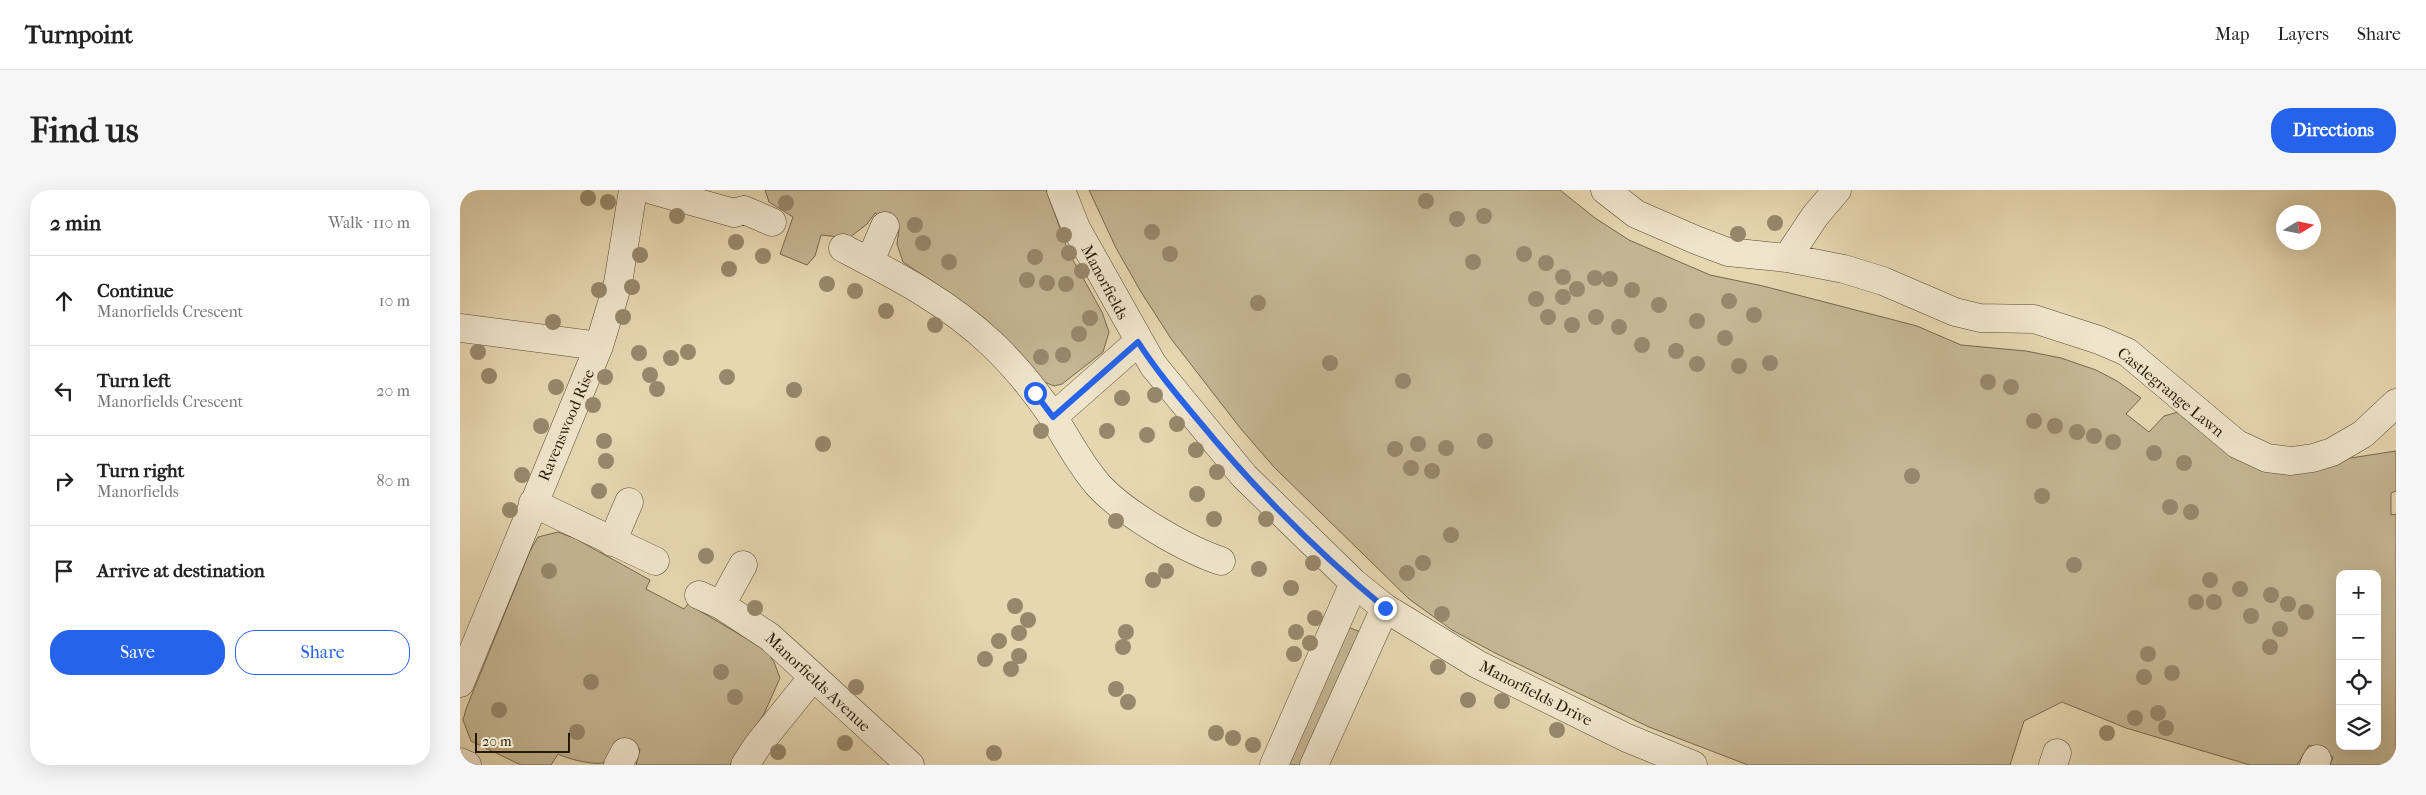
<!DOCTYPE html>
<meta charset="utf-8">
<style>
:root{--surface:#fff;--page:#f6f6f6;--text:#222;--muted:#767676;--line:#e0e0e0;--accent:#2563eb}
body{margin:0;font-family:"IM FELL French Canon",serif;background:var(--page);color:var(--text)}
.controls{position:absolute;right:15px;bottom:15px;display:grid;overflow:hidden;border-radius:10px;box-shadow:0 5px 20px #0002}
.controls button{width:45px;height:45px;display:grid;place-items:center;padding:0;border:0;border-bottom:1px solid var(--line);background:var(--surface);color:var(--text);font:25px sans-serif}
.compass{position:absolute;left:1816px;top:15px;width:45px;height:45px;border-radius:50%;background:var(--surface);box-shadow:0 5px 20px #0002;rotate:80deg}
.scale{position:absolute;left:15px;bottom:12px;width:95px;box-sizing:border-box;padding-left:5px;border:2px solid #261908;border-top:0;font-size:14px;line-height:18px;white-space:nowrap;color:#261908;-webkit-text-stroke:4px #efe5cc;paint-order:stroke}
.stop{position:absolute;width:15px;height:15px;margin:-11px;border:4px solid #2563eb;border-radius:50%;background:#fff}
.stop.end{background:#2563eb;border-color:#fff;box-shadow:0 1px 5px #0008}
.list{margin:0;padding:0;list-style:none}
h2{display:flex;justify-content:space-between;align-items:center;height:65px;margin:0;padding:0 20px;font-size:21px}
h2 small{font-size:16px;font-weight:400;color:var(--muted)}
.list li{display:grid;grid-template-columns:32px 1fr auto;gap:15px;align-items:center;box-sizing:border-box;height:90px;padding:0 20px;border-top:1px solid var(--line)}
.list b{display:block;font-size:19px;white-space:nowrap}
.list p{margin:0;font-size:16px;white-space:nowrap;color:var(--muted)}
.list em{font-size:16px;font-style:normal;color:var(--muted)}
.actions{display:flex;gap:10px;padding:15px 20px}
.actions a{flex:1;padding:11px 0;border:1px solid var(--accent);border-radius:20px;text-align:center;font-size:18px;color:var(--accent)}
.actions .main{background:var(--accent);color:#fff}
.icon{flex:none;width:28px;height:28px;fill:none;stroke:currentColor;stroke-width:2;stroke-linecap:round;stroke-linejoin:round}
.map{position:relative;flex:none;width:1936px;height:575px;overflow:hidden;border-radius:20px}
header{display:flex;align-items:center;gap:30px;box-sizing:border-box;height:70px;padding:0 25px;background:var(--surface);border-bottom:1px solid var(--line)}
header strong{font-size:24px}
nav{display:flex;gap:28px;margin-inline-start:auto;font-size:18px}
.intro{display:flex;align-items:center;justify-content:space-between;box-sizing:border-box;height:120px;padding:0 30px}
h1{margin:0;font-size:35px}
.button{padding:12px 22px;border-radius:20px;background:var(--accent);color:#fff;font-size:18px;font-weight:700}
main{display:flex;gap:30px;padding:0 30px}
aside{flex:1;background:var(--surface);border-radius:20px;box-shadow:0 5px 20px #0002}
.map>svg:first-child{display:block}
</style>
<header>
<strong>Turnpoint</strong>
<nav><a>Map</a><a>Layers</a><a>Share</a></nav>
</header>
<div class="intro"><h1>Find us</h1><a class="button">Directions</a></div>
<main>
<aside>
<h2>2 min<small>Walk · 110 m</small></h2>
<ul class="list">
<li><svg class="icon" aria-label="ahead" viewBox="0 0 24 24"><path d="M12 20V5M6 11l6-6 6 6"/></svg><div><b>Continue</b><p>Manorfields Crescent</p></div><em>10 m</em></li>
<li><svg class="icon" aria-label="left" viewBox="0 0 24 24"><path d="M17 20v-9H6M10 6l-5 5 5 5"/></svg><div><b>Turn left</b><p>Manorfields Crescent</p></div><em>20 m</em></li>
<li><svg class="icon" aria-label="right" viewBox="0 0 24 24"><path d="M7 20v-9h11M14 6l5 5-5 5"/></svg><div><b>Turn right</b><p>Manorfields</p></div><em>80 m</em></li>
<li><svg class="icon" aria-label="arrive" viewBox="0 0 24 24"><path d="M6 21V4h12l-3 4 3 4H6"/></svg><div><b>Arrive at destination</b></div></li>
</ul>
<div class="actions"><a class="main">Save</a><a>Share</a></div>
</aside>
<div class="map">
<svg width="1936" height="575" viewBox="0 0 1936 575">
<rect width="100%" height="100%" fill="#e6d7b1"/>
<filter id="stains"><feTurbulence type="fractalNoise" baseFrequency=".004" numOctaves="4"/><feColorMatrix values="0 0 0 0 .2 0 0 0 0 .09 0 0 0 0 .02 0 0 0 .5 -.17"/></filter>
<radialGradient id="worn" r=".72"><stop offset=".6" stop-color="#630" stop-opacity="0"/><stop offset="1" stop-color="#630" stop-opacity=".3"/></radialGradient>
<path fill="#c5b794" stroke="#76684e" fill-rule="evenodd" d="M305 0H586L609 63 642 122 649 142 643 162 602 194 594 196 582 191 559 163 501 111 443 72 437 54 439 39 415 23 407 34 389 48 361 45 355 66 347 75 320 64 333 27 309 12Z
M629 0H1100L1135 28 1169 50 1250 85 1303 96 1457 136 1501 155 1566 161 1601 168 1636 180 1657 191 1681 208 1666 224 1689 242 1704 226 1718 222 1770 259 1871 271 1936 261V301L1931 303V325L1936 324V575H1870L1873 567 1849 555 1837 575H1790L1666 538 1602 512 1564 531 1550 575H1288L1189 537 1037 464 992 440 949 409 814 277 781 239 712 150 681 102 656 58ZM1880 384H1917V556H1880Z
M98 342 116 349 190 390 186 399 224 419 228 414 306 460 314 472 320 488 304 524 270 575H176L180 559 158 549C154 556 149 567 143 573 132 575 108 569 98 564L91 575H61L11 551 3 530 6 519 70 361 78 347Z
M888 437 903 443 843 575H827Z"/>
<g fill="none" stroke-linecap="round" stroke-linejoin="round">
<g stroke="#564832" stroke-width="29">
<path id="minor" d="M192 0 274 23 284 20
M601 0 616 38 693 175 784 286 894 393 925 418 1017 474 1167 548 1233 575
M1145 0 1176 24 1236 50 1268 62 1327 68 1384 79 1423 91 1495 122 1520 128 1574 129 1639 150 1667 162 1777 254 1807 268 1831 271 1853 268 1872 262 1903 244 1936 213
M284 20 312 32
M383 58C435 85 488 112 532 154 555 176 577 203 595 230 609 252 621 276 639 296 665 324 725 359 761 371
M1327 68 1355 26 1377 0
M410 71 425 36
M0 138 139 156
M593 227 678 152
M73 313 195 371
M152 352 169 312
M239 405 261 415 310 447 450 575
M261 415 283 375
M0 493 139 156 158 93 173 0
M0 572 7 575
M158 575 165 562
M285 575 298 555 353 487
M814 575 894 393
M854 575 925 418
M1593 575 1597 563
M1854 575 1857 569"/>
</g>
<use href="#minor" stroke="#efe5cc" stroke-width="28"/>
</g>
<g fill="#97886b">
<circle cx="128" cy="8" r="8"/>
<circle cx="966" cy="11" r="8"/>
<circle cx="148" cy="12" r="8"/>
<circle cx="326" cy="13" r="8"/>
<circle cx="217" cy="26" r="8"/>
<circle cx="1024" cy="26" r="8"/>
<circle cx="997" cy="29" r="8"/>
<circle cx="1315" cy="33" r="8"/>
<circle cx="455" cy="35" r="8"/>
<circle cx="692" cy="42" r="8"/>
<circle cx="1278" cy="44" r="8"/>
<circle cx="604" cy="45" r="8"/>
<circle cx="276" cy="52" r="8"/>
<circle cx="463" cy="53" r="8"/>
<circle cx="609" cy="63" r="8"/>
<circle cx="710" cy="64" r="8"/>
<circle cx="1064" cy="64" r="8"/>
<circle cx="180" cy="65" r="8"/>
<circle cx="303" cy="66" r="8"/>
<circle cx="575" cy="67" r="8"/>
<circle cx="489" cy="72" r="8"/>
<circle cx="1013" cy="72" r="8"/>
<circle cx="1086" cy="73" r="8"/>
<circle cx="269" cy="79" r="8"/>
<circle cx="622" cy="81" r="8"/>
<circle cx="1103" cy="87" r="8"/>
<circle cx="1135" cy="88" r="8"/>
<circle cx="1150" cy="89" r="8"/>
<circle cx="567" cy="90" r="8"/>
<circle cx="587" cy="93" r="8"/>
<circle cx="367" cy="94" r="8"/>
<circle cx="606" cy="94" r="8"/>
<circle cx="172" cy="97" r="8"/>
<circle cx="1117" cy="99" r="8"/>
<circle cx="139" cy="100" r="8"/>
<circle cx="1172" cy="100" r="8"/>
<circle cx="395" cy="101" r="8"/>
<circle cx="1103" cy="107" r="8"/>
<circle cx="1076" cy="109" r="8"/>
<circle cx="1269" cy="111" r="8"/>
<circle cx="798" cy="113" r="8"/>
<circle cx="1199" cy="115" r="8"/>
<circle cx="426" cy="121" r="8"/>
<circle cx="1294" cy="125" r="8"/>
<circle cx="163" cy="127" r="8"/>
<circle cx="1088" cy="127" r="8"/>
<circle cx="1136" cy="127" r="8"/>
<circle cx="630" cy="128" r="8"/>
<circle cx="1237" cy="131" r="8"/>
<circle cx="93" cy="132" r="8"/>
<circle cx="475" cy="135" r="8"/>
<circle cx="1112" cy="135" r="8"/>
<circle cx="1159" cy="137" r="8"/>
<circle cx="619" cy="144" r="8"/>
<circle cx="1265" cy="148" r="8"/>
<circle cx="1182" cy="155" r="8"/>
<circle cx="1216" cy="161" r="8"/>
<circle cx="18" cy="162" r="8"/>
<circle cx="228" cy="162" r="8"/>
<circle cx="179" cy="163" r="8"/>
<circle cx="603" cy="165" r="8"/>
<circle cx="581" cy="167" r="8"/>
<circle cx="211" cy="168" r="8"/>
<circle cx="870" cy="173" r="8"/>
<circle cx="1310" cy="173" r="8"/>
<circle cx="1237" cy="174" r="8"/>
<circle cx="1279" cy="176" r="8"/>
<circle cx="190" cy="185" r="8"/>
<circle cx="29" cy="186" r="8"/>
<circle cx="145" cy="187" r="8"/>
<circle cx="267" cy="187" r="8"/>
<circle cx="943" cy="191" r="8"/>
<circle cx="1528" cy="192" r="8"/>
<circle cx="96" cy="197" r="8"/>
<circle cx="1551" cy="197" r="8"/>
<circle cx="197" cy="199" r="8"/>
<circle cx="334" cy="200" r="8"/>
<circle cx="695" cy="205" r="8"/>
<circle cx="662" cy="208" r="8"/>
<circle cx="133" cy="215" r="8"/>
<circle cx="1574" cy="231" r="8"/>
<circle cx="717" cy="234" r="8"/>
<circle cx="81" cy="236" r="8"/>
<circle cx="1595" cy="236" r="8"/>
<circle cx="581" cy="241" r="8"/>
<circle cx="647" cy="241" r="8"/>
<circle cx="1617" cy="242" r="8"/>
<circle cx="687" cy="245" r="8"/>
<circle cx="1634" cy="246" r="8"/>
<circle cx="144" cy="251" r="8"/>
<circle cx="1025" cy="251" r="8"/>
<circle cx="1653" cy="252" r="8"/>
<circle cx="363" cy="254" r="8"/>
<circle cx="958" cy="254" r="8"/>
<circle cx="986" cy="258" r="8"/>
<circle cx="935" cy="259" r="8"/>
<circle cx="736" cy="260" r="8"/>
<circle cx="1694" cy="263" r="8"/>
<circle cx="146" cy="271" r="8"/>
<circle cx="1724" cy="273" r="8"/>
<circle cx="951" cy="278" r="8"/>
<circle cx="972" cy="281" r="8"/>
<circle cx="757" cy="282" r="8"/>
<circle cx="62" cy="285" r="8"/>
<circle cx="1452" cy="286" r="8"/>
<circle cx="139" cy="301" r="8"/>
<circle cx="737" cy="304" r="8"/>
<circle cx="1582" cy="306" r="8"/>
<circle cx="1710" cy="317" r="8"/>
<circle cx="50" cy="320" r="8"/>
<circle cx="1731" cy="322" r="8"/>
<circle cx="754" cy="329" r="8"/>
<circle cx="806" cy="329" r="8"/>
<circle cx="656" cy="331" r="8"/>
<circle cx="991" cy="345" r="8"/>
<circle cx="246" cy="366" r="8"/>
<circle cx="853" cy="373" r="8"/>
<circle cx="963" cy="373" r="8"/>
<circle cx="1614" cy="375" r="8"/>
<circle cx="799" cy="379" r="8"/>
<circle cx="89" cy="381" r="8"/>
<circle cx="706" cy="381" r="8"/>
<circle cx="947" cy="383" r="8"/>
<circle cx="693" cy="390" r="8"/>
<circle cx="1750" cy="390" r="8"/>
<circle cx="831" cy="398" r="8"/>
<circle cx="1780" cy="399" r="8"/>
<circle cx="1811" cy="405" r="8"/>
<circle cx="1736" cy="412" r="8"/>
<circle cx="1754" cy="412" r="8"/>
<circle cx="1828" cy="414" r="8"/>
<circle cx="555" cy="416" r="8"/>
<circle cx="295" cy="418" r="8"/>
<circle cx="1846" cy="422" r="8"/>
<circle cx="982" cy="424" r="8"/>
<circle cx="1791" cy="426" r="8"/>
<circle cx="855" cy="428" r="8"/>
<circle cx="568" cy="430" r="8"/>
<circle cx="1820" cy="439" r="8"/>
<circle cx="666" cy="442" r="8"/>
<circle cx="836" cy="442" r="8"/>
<circle cx="559" cy="443" r="8"/>
<circle cx="539" cy="451" r="8"/>
<circle cx="850" cy="453" r="8"/>
<circle cx="663" cy="457" r="8"/>
<circle cx="1810" cy="457" r="8"/>
<circle cx="834" cy="464" r="8"/>
<circle cx="1688" cy="464" r="8"/>
<circle cx="559" cy="466" r="8"/>
<circle cx="525" cy="469" r="8"/>
<circle cx="978" cy="477" r="8"/>
<circle cx="551" cy="479" r="8"/>
<circle cx="261" cy="482" r="8"/>
<circle cx="1712" cy="483" r="8"/>
<circle cx="1684" cy="487" r="8"/>
<circle cx="131" cy="492" r="8"/>
<circle cx="396" cy="497" r="8"/>
<circle cx="656" cy="499" r="8"/>
<circle cx="275" cy="507" r="8"/>
<circle cx="1008" cy="510" r="8"/>
<circle cx="1042" cy="511" r="8"/>
<circle cx="668" cy="512" r="8"/>
<circle cx="39" cy="520" r="8"/>
<circle cx="1698" cy="523" r="8"/>
<circle cx="1675" cy="528" r="8"/>
<circle cx="1706" cy="538" r="8"/>
<circle cx="1097" cy="540" r="8"/>
<circle cx="117" cy="542" r="8"/>
<circle cx="756" cy="543" r="8"/>
<circle cx="1647" cy="543" r="8"/>
<circle cx="773" cy="548" r="8"/>
<circle cx="385" cy="553" r="8"/>
<circle cx="793" cy="555" r="8"/>
<circle cx="318" cy="562" r="8"/>
<circle cx="534" cy="563" r="8"/>
</g>
<g fill="none" stroke-linecap="round" stroke-linejoin="round">
<path stroke="#2563eb" stroke-width="6" d="M575 203 593 227 678 152C696 180 717 205 738 230 794 298 857 362 925 418"/>
</g>
<g text-anchor="middle" dominant-baseline="central" stroke-width="4" stroke-linejoin="round" paint-order="stroke">
<g font-size="16" fill="#261908" stroke="#efe5cc">
<text transform="translate(645 92) rotate(62)">Manorfields</text>
<text transform="translate(1711 202) rotate(39)">Castlegrange Lawn</text>
<text transform="translate(106 235) rotate(-67)">Ravenswood Rise</text>
<text transform="translate(358 492) rotate(43)">Manorfields Avenue</text>
<text transform="translate(1076 503) rotate(27)">Manorfields Drive</text>
</g>
</g>
<rect width="100%" height="100%" filter="url(#stains)"/>
<rect width="100%" height="100%" fill="url(#worn)"/>
</svg>
<div class="controls">
<button>+</button>
<button>−</button>
<button><svg class="icon" aria-label="locate" viewBox="0 0 24 24"><circle cx="12" cy="12" r="6"/><path d="M12 2v4M12 18v4M2 12h4M18 12h4"/></svg></button>
<button><svg class="icon" aria-label="layers" viewBox="0 0 24 24"><path d="M12 4l9 5-9 5-9-5zM3 14l9 5 9-5"/></svg></button>
</div>
<svg class="compass" viewBox="-18 -18 36 36"><path d="M0-13l5 13h-10z" fill="#e53935"/><path d="M0 13l5-13h-10z" fill="#767676"/></svg>
<div class="scale">20 m</div>
<div class="stop" style="left:575px;top:203px"></div>
<div class="stop end" style="left:925px;top:418px"></div>
</div>
</main>
